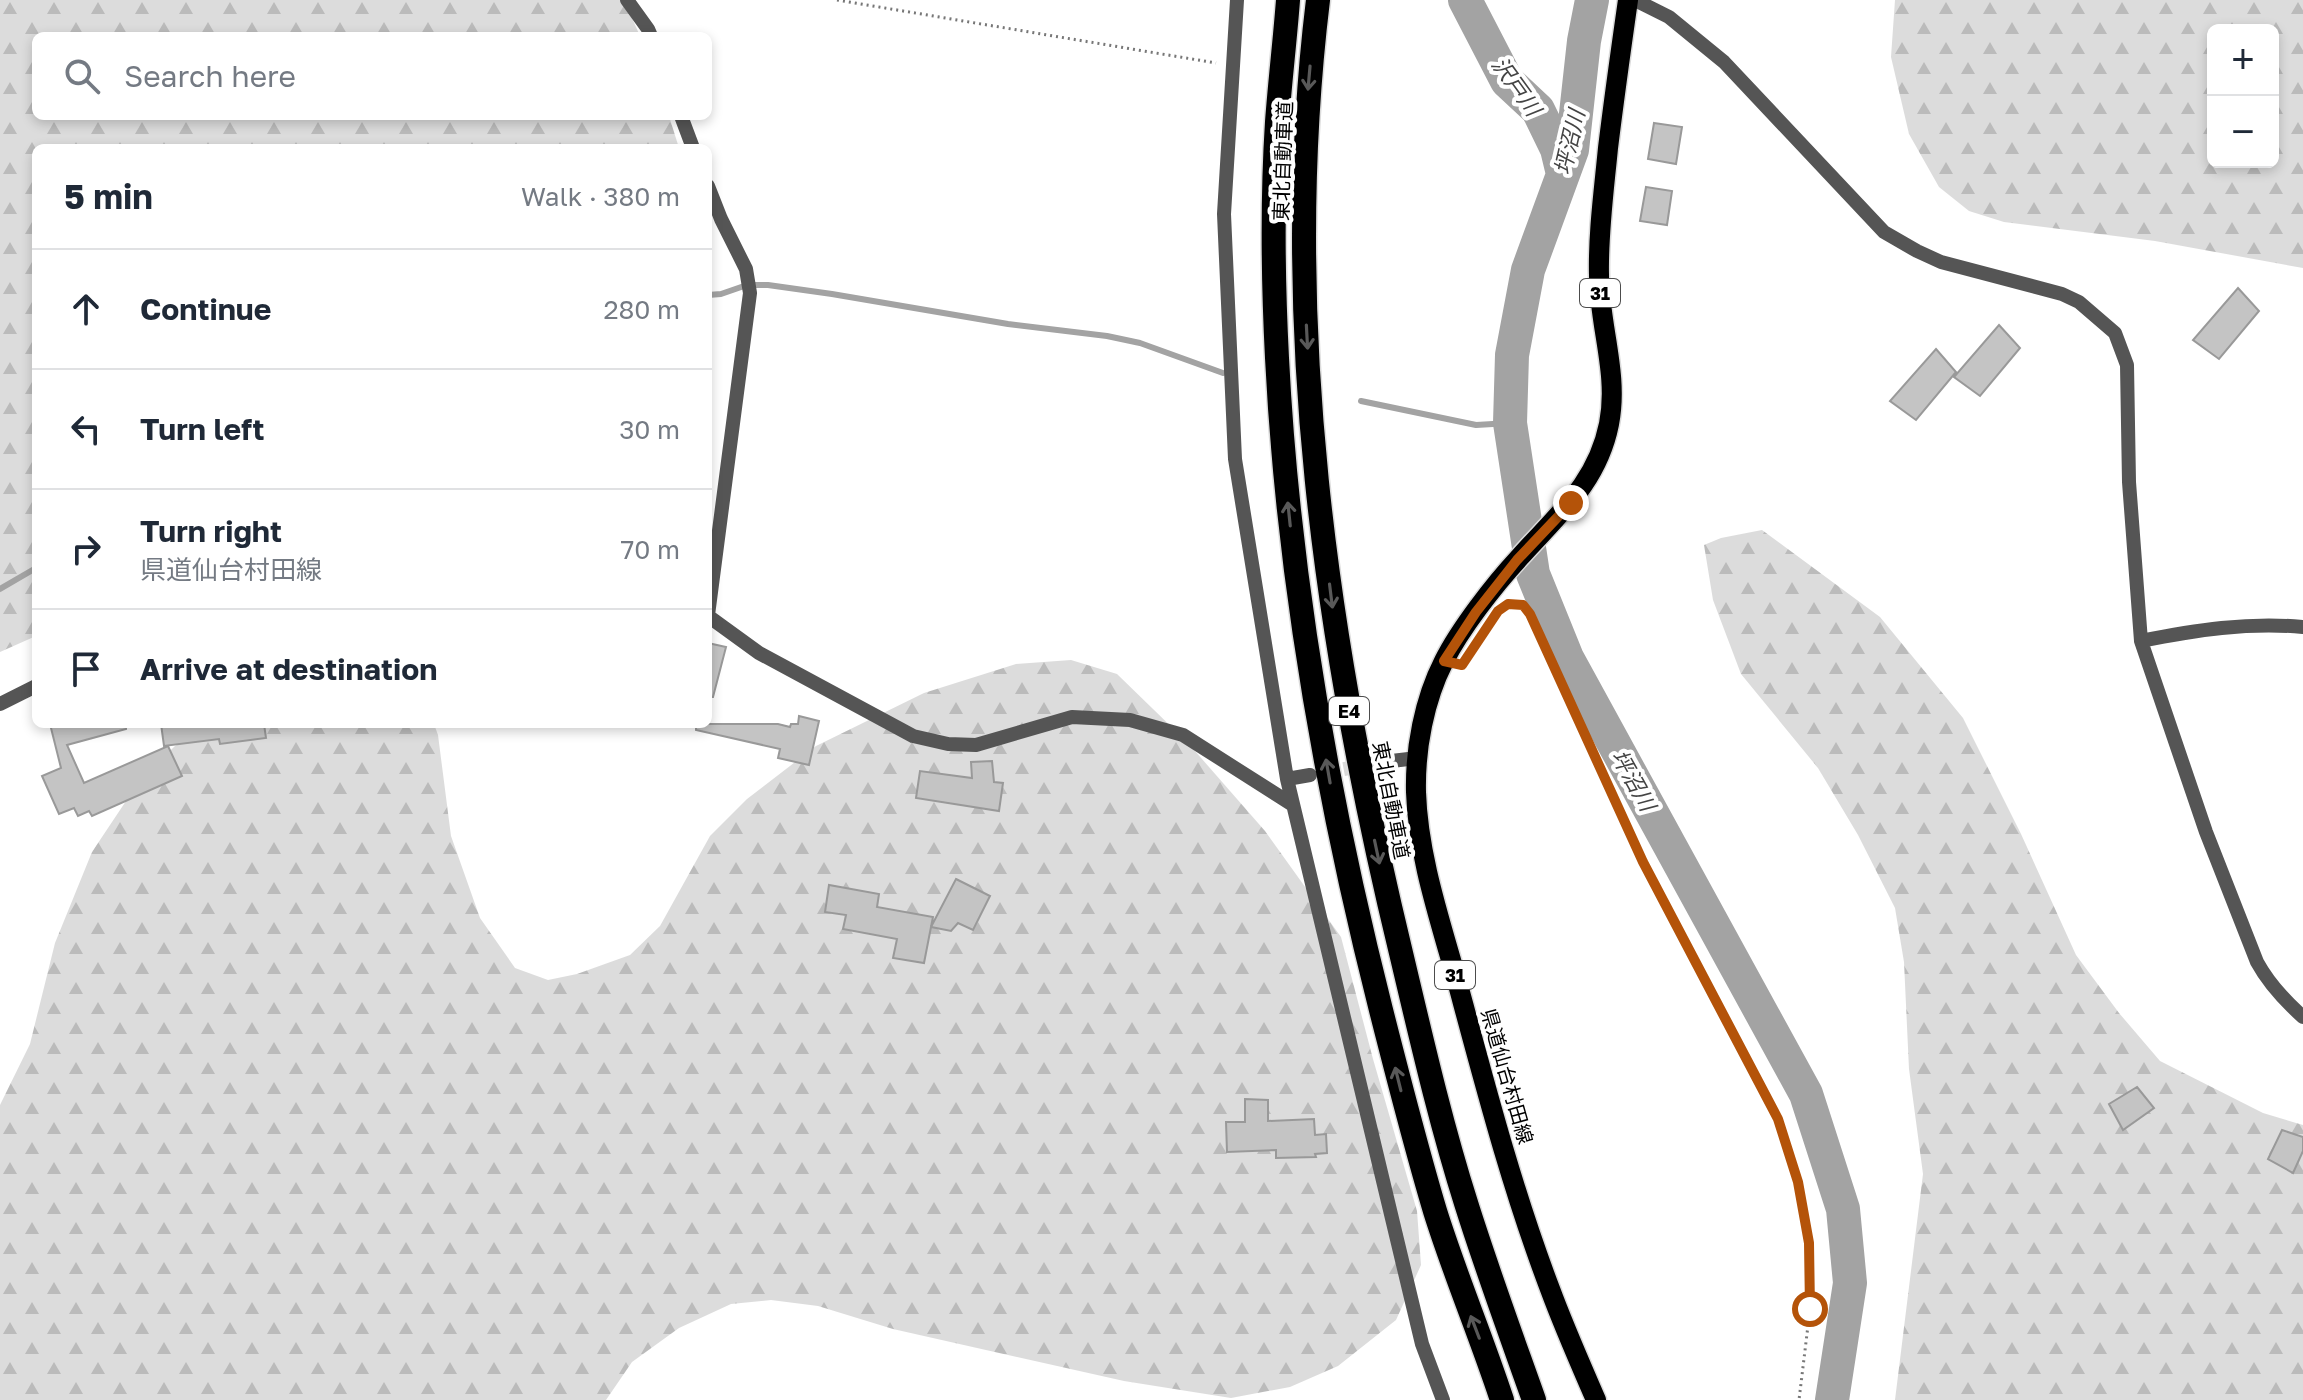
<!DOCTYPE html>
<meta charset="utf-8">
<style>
:root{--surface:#fff;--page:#f2f2f3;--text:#1f2937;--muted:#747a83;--line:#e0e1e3}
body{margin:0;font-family:"Golos Text","Noto Sans JP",sans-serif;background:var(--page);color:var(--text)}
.controls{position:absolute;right:24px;top:24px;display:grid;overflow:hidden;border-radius:12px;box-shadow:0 4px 12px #0003}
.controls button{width:72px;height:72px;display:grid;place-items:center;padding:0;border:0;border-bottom:2px solid var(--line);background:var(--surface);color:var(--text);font:40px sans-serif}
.stop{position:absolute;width:24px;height:24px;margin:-18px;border:6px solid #b45309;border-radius:50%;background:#fff}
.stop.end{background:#b45309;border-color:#fff;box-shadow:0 2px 8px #0008}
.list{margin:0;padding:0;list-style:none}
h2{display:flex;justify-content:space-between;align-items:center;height:104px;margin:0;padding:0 32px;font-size:34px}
h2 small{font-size:26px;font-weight:400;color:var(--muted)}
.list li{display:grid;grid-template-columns:52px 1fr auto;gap:24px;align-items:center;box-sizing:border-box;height:120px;padding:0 32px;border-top:2px solid var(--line)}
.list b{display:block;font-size:30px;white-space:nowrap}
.list p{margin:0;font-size:26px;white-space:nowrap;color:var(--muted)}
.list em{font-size:26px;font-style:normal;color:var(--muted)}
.icon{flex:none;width:44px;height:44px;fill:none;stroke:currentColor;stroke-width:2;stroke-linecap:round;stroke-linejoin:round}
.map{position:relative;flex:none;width:2303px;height:1400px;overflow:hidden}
.search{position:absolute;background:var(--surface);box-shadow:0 4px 12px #0003;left:32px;top:32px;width:680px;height:88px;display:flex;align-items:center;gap:20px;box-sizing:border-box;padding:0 28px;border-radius:12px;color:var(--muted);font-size:30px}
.panel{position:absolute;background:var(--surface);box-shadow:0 4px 12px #0003;left:32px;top:144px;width:680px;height:584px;border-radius:12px}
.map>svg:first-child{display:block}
</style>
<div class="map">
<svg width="2303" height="1400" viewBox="0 0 2303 1400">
<defs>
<pattern id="forest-firs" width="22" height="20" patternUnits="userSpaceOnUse" patternTransform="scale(2)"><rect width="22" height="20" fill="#dcdcdc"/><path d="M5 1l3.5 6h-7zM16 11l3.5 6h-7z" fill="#bbb"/></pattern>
</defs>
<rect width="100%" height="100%" fill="#fff"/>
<path fill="url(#forest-firs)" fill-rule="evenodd" d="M0 0H624L640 36H36V116H669L679 148H36V636L0 652Z
M1895 0H2303V268L2155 241 2004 222 1969 211 1939 187 1909 134 1891 57ZM2273 30V162H2213V30Z
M1762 530 1880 617 1963 718 2021 834 2076 955 2119 1013 2160 1061 2263 1113 2303 1125V1400H1895L1923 1174 1909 1069 1904 962 1895 908 1858 835 1818 768 1741 674 1713 600 1704 545 1721 538Z
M1071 660 1117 674 1188 743 1265 831 1341 937 1373 1059 1417 1211 1421 1265 1396 1320 1338 1366 1290 1387 1231 1398 1124 1381 893 1329 818 1306 771 1300 731 1304 679 1328 632 1362 606 1400H0V1105L30 1044 55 943 92 852 140 780 175 746 216 724H434L438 735 451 836 480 918 515 968 548 980 577 974 630 955 660 926 710 836 747 799 816 746 924 693 1016 664Z"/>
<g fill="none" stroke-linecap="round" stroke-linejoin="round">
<path stroke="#a3a3a3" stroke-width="6" d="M708 295 721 294 747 285H768L832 294 1008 324 1107 336 1140 343 1223 373
M1361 401 1476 425 1510 423
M0 589 36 568"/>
<path stroke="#a3a3a3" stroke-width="34" d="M1465 0 1507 81 1538 110 1557 149 1563 174
M1592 0 1584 41 1572 150 1528 270 1512 355 1510 423 1533 574 1567 658 1806 1094 1843 1209 1850 1283 1832 1400"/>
</g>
<path fill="#c4c4c4" stroke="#999" stroke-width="2" d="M1654 123 1682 127 1676 164 1648 159Z
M1646 187 1672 191 1667 225 1640 221Z
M2238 288 2259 311 2219 359 2193 340Z
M1999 325 2020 348 1980 396 1954 377Z
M1936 349 1956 372 1916 420 1890 401Z
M708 643 726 647 713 697H708Z
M799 716 819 721 809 765 778 758 780 749 696 730V724H778L790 727 791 724H798Z
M50 724H126V729L67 745 84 783 168 746 182 776 92 816 89 811 78 816 74 808 59 814 42 776 61 768Z
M161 724H264L266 738 220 744 219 739 164 746Z
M992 761 994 782 1003 783 999 811 916 798 920 771 972 778 971 762Z
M956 879 990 896 973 930 958 923 951 931 931 927 924 963 893 958 897 939 843 929 846 915 825 912 829 885 879 894 877 907 933 917 931 927Z
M2137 1087 2154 1108 2123 1130 2109 1104Z
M1245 1099 1268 1100V1121L1314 1119 1315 1135 1326 1134 1327 1153 1315 1154 1316 1157 1276 1158V1150L1227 1152 1226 1122H1245Z
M2282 1130 2303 1137V1151L2293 1173 2268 1159Z"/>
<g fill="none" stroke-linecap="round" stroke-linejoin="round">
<path stroke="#d9d9d9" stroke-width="14" stroke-dasharray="14 7" stroke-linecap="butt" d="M1323 773 1383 762"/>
<g stroke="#dbdbdb" stroke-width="23">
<path id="primary" d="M1596 1400C1580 1363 1564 1327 1550 1289 1512 1189 1485 1085 1457 981 1440 920 1418 856 1416 792 1415 749 1424 700 1444 661 1460 629 1494 585 1519 558 1557 515 1597 484 1609 424 1619 374 1599 325 1599 275 1598 233 1604 190 1608 148 1614 99 1621 49 1628 0"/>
</g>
<g stroke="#dbdbdb" stroke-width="27">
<path id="motorway" d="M1288 0C1285 40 1280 81 1277 122 1272 200 1273 280 1277 358 1288 578 1327 797 1381 1010 1398 1077 1415 1144 1435 1211 1455 1275 1481 1336 1502 1400
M1318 0C1279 319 1326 643 1401 953 1421 1037 1440 1121 1466 1203 1487 1270 1511 1335 1534 1400"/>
</g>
<path stroke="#777" stroke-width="3" stroke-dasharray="2 4" stroke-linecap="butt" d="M837 0 1216 63
M1504 607 1508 604 1523 605 1530 614 1643 862 1778 1119 1798 1182 1809 1243 1810 1309 1799 1400"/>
<path stroke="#555" stroke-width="14" d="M627 0 648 29 651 36
M1237 0 1224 214 1235 459 1287 779 1422 1344 1443 1400
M1635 0 1669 17 1724 62 1884 232 1917 251 1941 262 2062 294 2079 302 2115 333 2127 365 2129 482 2141 641 2206 832 2257 962C2269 984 2284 1000 2303 1017
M681 116 693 148
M708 186 721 219 746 269 750 293 708 615
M708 616 759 653 913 736 948 744 976 745 1072 717 1130 720 1183 735 1293 805
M2141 641C2195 630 2248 622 2303 627
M0 704 36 686
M1383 762 1417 758
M1287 779 1310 775"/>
<use href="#primary" stroke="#000" stroke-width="20"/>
<use href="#motorway" stroke="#000" stroke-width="24"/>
</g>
<defs><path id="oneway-shaft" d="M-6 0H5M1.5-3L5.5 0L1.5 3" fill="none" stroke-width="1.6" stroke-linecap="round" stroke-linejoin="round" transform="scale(2)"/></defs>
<g stroke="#595959">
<use href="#oneway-shaft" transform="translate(1309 78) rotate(95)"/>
<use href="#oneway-shaft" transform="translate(1307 337) rotate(87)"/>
<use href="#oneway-shaft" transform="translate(1289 514) rotate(-96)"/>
<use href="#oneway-shaft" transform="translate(1331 596) rotate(83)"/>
<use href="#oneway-shaft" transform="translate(1328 771) rotate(-100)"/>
<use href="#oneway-shaft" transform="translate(1377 852) rotate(78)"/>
<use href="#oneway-shaft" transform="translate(1398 1079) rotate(-104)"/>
<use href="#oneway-shaft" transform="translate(1475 1327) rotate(-111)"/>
</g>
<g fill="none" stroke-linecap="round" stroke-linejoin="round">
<path stroke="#b45309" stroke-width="10" d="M1571 503 1517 560 1476 612 1444 661 1462 665 1498 611 1508 604 1523 605 1530 614 1643 862 1778 1119 1798 1182 1809 1243 1810 1309"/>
</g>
<g text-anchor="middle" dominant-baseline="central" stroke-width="8" stroke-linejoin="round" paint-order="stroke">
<g fill="#fff" stroke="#4c4c4c" stroke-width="2">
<rect x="1580" y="279" width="40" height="28" rx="6"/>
<rect x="1329" y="697" width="40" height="28" rx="6"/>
<rect x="1435" y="961" width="40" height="28" rx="6"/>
</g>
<g font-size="18" font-weight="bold" fill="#000">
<text x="1600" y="293">31</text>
<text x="1349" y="711">E4</text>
<text x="1455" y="975">31</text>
</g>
<g font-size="20" fill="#000" stroke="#fff">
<text transform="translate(1282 161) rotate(-88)">東北自動車道</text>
<text transform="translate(1392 800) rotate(79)">東北自動車道</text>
<text transform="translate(1508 1076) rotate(74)">県道仙台村田線</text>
</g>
<g font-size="22" font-style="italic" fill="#444" stroke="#fff">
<text transform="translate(1517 86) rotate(54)">沢戸川</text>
<text transform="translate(1569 142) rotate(-77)">坪沼川</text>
<text transform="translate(1634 780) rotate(61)">坪沼川</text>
</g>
</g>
</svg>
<div class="controls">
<button>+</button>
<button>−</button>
</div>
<div class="stop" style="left:1810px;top:1309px"></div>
<div class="stop end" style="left:1571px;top:503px"></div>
<div class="search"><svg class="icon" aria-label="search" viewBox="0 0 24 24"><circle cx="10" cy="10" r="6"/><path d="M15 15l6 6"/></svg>Search here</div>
<section class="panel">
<h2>5 min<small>Walk · 380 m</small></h2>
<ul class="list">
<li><svg class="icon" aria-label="ahead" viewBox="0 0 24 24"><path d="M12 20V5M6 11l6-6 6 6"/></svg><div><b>Continue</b></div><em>280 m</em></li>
<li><svg class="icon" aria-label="left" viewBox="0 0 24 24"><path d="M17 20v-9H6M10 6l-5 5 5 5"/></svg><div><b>Turn left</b></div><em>30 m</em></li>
<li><svg class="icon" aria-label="right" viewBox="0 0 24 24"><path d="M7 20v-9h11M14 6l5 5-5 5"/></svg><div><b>Turn right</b><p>県道仙台村田線</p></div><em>70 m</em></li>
<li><svg class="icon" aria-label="arrive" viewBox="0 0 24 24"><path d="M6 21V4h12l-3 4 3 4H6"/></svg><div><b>Arrive at destination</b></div></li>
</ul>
</section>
</div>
